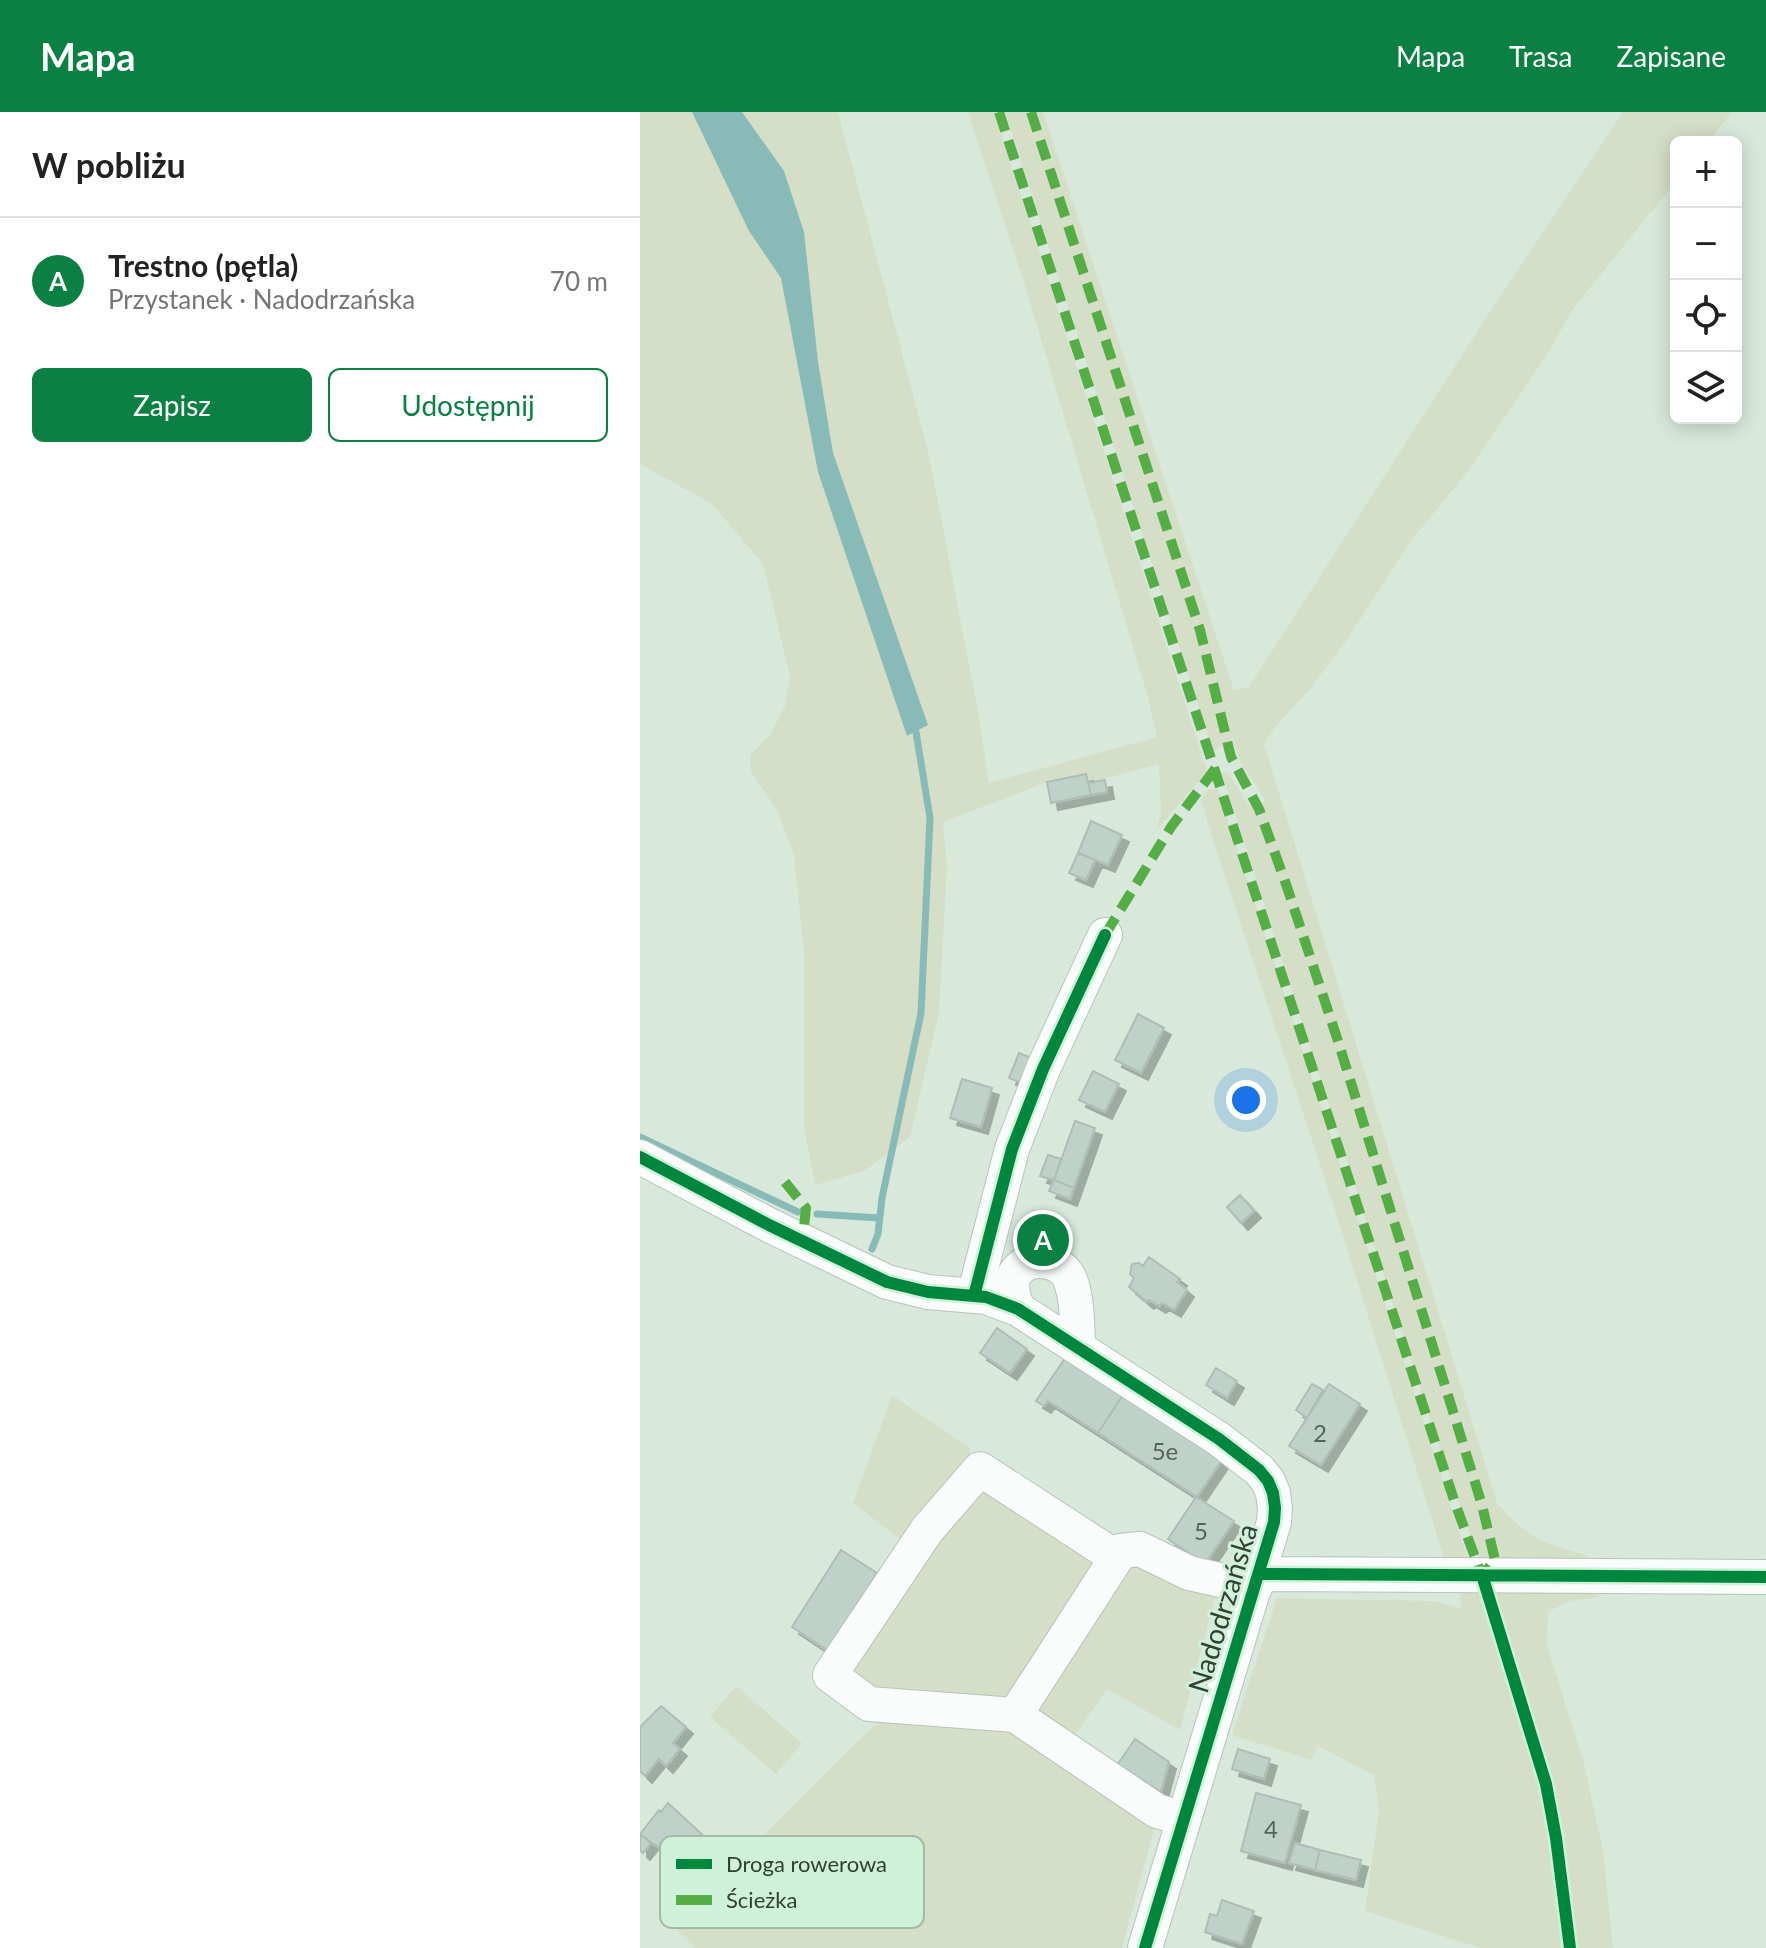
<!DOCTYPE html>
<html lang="pl">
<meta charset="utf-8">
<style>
:root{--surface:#fff;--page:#f2f2f2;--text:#222;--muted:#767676;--line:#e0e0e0;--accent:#0b8043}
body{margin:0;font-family:Lato,sans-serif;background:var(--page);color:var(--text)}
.controls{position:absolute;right:24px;top:24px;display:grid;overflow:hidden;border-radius:12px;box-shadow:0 4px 20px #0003}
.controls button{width:72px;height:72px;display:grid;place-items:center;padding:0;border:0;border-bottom:2px solid var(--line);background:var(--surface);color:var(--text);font:40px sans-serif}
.you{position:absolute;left:606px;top:988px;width:28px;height:28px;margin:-20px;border:6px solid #fff;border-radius:50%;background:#1a73e8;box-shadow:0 0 0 12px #1a73e833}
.badge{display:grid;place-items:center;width:52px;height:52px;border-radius:50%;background:var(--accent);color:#fff;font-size:26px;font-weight:700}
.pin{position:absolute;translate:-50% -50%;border:4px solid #fff;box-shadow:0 2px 8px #0006}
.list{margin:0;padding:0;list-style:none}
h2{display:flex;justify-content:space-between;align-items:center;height:104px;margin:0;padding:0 32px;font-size:34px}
h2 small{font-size:26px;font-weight:400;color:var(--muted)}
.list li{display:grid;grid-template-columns:52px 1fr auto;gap:24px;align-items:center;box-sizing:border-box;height:128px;padding:0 32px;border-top:2px solid var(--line)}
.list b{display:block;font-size:30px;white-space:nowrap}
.list p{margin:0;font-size:26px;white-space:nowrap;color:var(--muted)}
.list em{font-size:26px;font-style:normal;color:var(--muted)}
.actions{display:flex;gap:16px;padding:24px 32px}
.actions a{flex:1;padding:18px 0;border:2px solid var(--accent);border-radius:12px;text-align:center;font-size:28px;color:var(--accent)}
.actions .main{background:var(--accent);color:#fff}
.icon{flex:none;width:44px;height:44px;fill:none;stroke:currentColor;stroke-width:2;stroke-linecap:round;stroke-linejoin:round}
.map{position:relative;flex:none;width:1126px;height:1836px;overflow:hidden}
header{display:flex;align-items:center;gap:48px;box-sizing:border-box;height:112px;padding:0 40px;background:var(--accent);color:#fff}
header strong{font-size:38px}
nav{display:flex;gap:44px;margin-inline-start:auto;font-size:28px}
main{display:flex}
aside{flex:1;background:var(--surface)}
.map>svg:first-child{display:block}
</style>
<header>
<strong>Mapa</strong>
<nav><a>Mapa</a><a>Trasa</a><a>Zapisane</a></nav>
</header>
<main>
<aside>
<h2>W pobliżu<small></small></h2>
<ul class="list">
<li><span class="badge">A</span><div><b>Trestno (pętla)</b><p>Przystanek · Nadodrzańska</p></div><em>70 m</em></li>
</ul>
<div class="actions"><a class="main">Zapisz</a><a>Udostępnij</a></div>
</aside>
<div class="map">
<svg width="1126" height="1836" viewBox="0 0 1126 1836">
<defs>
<filter id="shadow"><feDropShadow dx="7" dy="7" stdDeviation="0" flood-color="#0004"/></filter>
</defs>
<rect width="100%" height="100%" fill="#d8e9dc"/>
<path fill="#d5dec7" d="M0 0H198L289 343 337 594 349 671 517 625 507 582 383 167 328 0H354L567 659 516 719 521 700 519 652 448 671 446 662 407 670 303 710 307 754 299 901 270 1025 224 1059 175 1073 164 1015V841L154 743 137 698 111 660 110 643 130 623 145 594 150 564 123 452 72 392 0 352Z
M365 0H403L594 578 609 575 853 195 983 0H1092L1068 30H1036V69L932 198 908 241 828 359 770 430 706 529 668 579 636 614 624 632 857 1391C889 1427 901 1431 947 1443L949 1451 840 1452 793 1317 582 661 587 660 609 693 626 689 598 646 593 626 573 639Z
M569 677H578L830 1453 806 1452 693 1092 567 709 561 687Z
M252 1283 330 1336 329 1356 265 1431 213 1391Z
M339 1373 466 1443 371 1588 233 1584 209 1564 282 1436Z
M493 1448 577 1478 540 1618 467 1577 429 1632 390 1591Z
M820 1474H841L901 1681 924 1836H840L725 1799 739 1698 734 1663 678 1634 671 1648 592 1623 637 1486 794 1489 821 1496Z
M940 1474 960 1485 929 1489 908 1500 907 1534 944 1651 963 1739 973 1836H936L919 1707 854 1479Z
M96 1574 162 1631 136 1662 70 1605Z
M246 1604 370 1610 517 1705 482 1836H55L33 1814 222 1625Z"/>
<path fill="#88bbb8" d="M52 0H102L144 59 164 120 178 250 193 341 288 613 267 624 178 360 141 166 109 119Z"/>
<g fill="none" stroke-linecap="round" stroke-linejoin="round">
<path stroke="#88bbb8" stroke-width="7" d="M0 1025 158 1100
M177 1102 239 1106
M232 1137 238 1122 242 1086 281 901 290 706 276 620"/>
</g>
<path fill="#bfd2ca" stroke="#aebeb6" stroke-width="2" filter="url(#shadow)" d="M446 662 451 683 411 691 407 670Z
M465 668 467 680 451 683 448 671Z
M451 709 482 723 468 753 438 741Z
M438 741 455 748 446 768 429 761Z
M498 902 524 916 501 961 475 948Z
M379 941 392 946 382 971 369 966Z
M453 959 479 972 465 1000 439 988Z
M322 967 352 976 341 1015 310 1006Z
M435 1009 455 1016 434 1076 414 1068Z
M408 1043 421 1047 414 1068 400 1064Z
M414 1068 434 1076 430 1087 409 1079Z
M600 1083 614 1099 601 1111 587 1095Z
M509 1145 540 1167 537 1170 547 1178 534 1198 522 1191 519 1194 509 1188 507 1190 489 1175 494 1166 490 1162 492 1152 499 1151 503 1154Z
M357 1216 387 1237 370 1261 340 1241Z
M426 1245 483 1283 458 1321 408 1289 404 1294 396 1289Z
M576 1256 597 1269 587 1286 566 1273Z
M672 1272 683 1278 667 1306 656 1298Z
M689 1272 720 1292 681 1353 649 1334Z
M483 1283 582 1348 557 1385 458 1321Z
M556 1385 594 1409 565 1452 528 1427Z
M201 1438 237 1461 187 1538 152 1515Z
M21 1594 46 1615 33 1631 40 1637 26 1654 19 1647 5 1664 0 1659V1615Z
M495 1627 529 1650 521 1680 478 1652Z
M598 1637 630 1647 624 1667 592 1657Z
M616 1681 661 1693 645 1751 601 1739Z
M28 1691 81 1740 60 1766 0 1722 19 1698 21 1700Z
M0 1722 11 1731 3 1741 0 1738Z
M655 1731 680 1738 675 1758 649 1751Z
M680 1738 721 1748 716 1768 675 1758Z
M582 1788 614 1799 602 1832 565 1820 570 1802 577 1804Z"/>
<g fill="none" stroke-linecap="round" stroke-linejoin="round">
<g stroke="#b6c4ba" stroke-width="36">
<path id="minor" d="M0 1045 129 1113 247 1170 288 1180 346 1185 378 1197 579 1327 619 1358 628 1369 633 1381 635 1396 634 1410 505 1836
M334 1184 372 1037 403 957 465 823
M378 1197C375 1190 372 1181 372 1173 374 1143 417 1142 429 1165 438 1185 437 1213 438 1234
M477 1446 340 1357 287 1418 190 1563 229 1592 375 1603 517 1699 544 1707
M619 1462 1126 1465
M375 1603 481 1439 500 1437 549 1461 615 1476"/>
</g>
<use href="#minor" stroke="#f9fcfa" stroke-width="34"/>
<path stroke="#54ad45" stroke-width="10" stroke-dasharray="20 10" stroke-linecap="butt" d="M359 0 815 1391 843 1467
M391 0 560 518 591 645 619 697 647 775 698 929 842 1393 855 1448 842 1463
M465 823 531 715 578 653
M145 1070 166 1096 164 1115 158 1126"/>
<g stroke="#d0f1d9" stroke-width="17">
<path id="cycleway" d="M0 1045 129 1113 247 1170 288 1180 346 1185 378 1197 579 1327 619 1358 628 1369 633 1381 635 1396 634 1410 505 1836
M334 1184 372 1037 403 957 465 823
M619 1462 1126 1465
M842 1463 906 1672 916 1726 930 1836"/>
</g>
<use href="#cycleway" stroke="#00873e" stroke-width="12"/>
</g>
<g text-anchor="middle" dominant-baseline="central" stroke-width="6" stroke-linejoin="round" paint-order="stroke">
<g font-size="24" fill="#55645b">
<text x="680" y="1320">2</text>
<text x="525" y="1338">5e</text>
<text x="561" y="1418">5</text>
<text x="631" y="1716">4</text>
</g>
<g font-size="28" fill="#313f35" stroke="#d0f1d9">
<text transform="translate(582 1496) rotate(-73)">Nadodrzańska</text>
</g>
</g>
<rect x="20" y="1724" width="264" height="92" rx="12" fill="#d0f1d9" stroke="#a0bca8" stroke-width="2"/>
<rect x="36" y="1747" width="36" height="10" fill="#00873e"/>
<rect x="36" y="1783" width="36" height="10" fill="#54ad45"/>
<g font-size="22" fill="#313f35">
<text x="86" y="1760">Droga rowerowa</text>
<text x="86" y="1796">Ścieżka</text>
</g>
</svg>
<div class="controls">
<button>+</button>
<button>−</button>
<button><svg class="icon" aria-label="locate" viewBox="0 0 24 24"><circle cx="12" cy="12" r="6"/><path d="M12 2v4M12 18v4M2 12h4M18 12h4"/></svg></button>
<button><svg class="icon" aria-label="layers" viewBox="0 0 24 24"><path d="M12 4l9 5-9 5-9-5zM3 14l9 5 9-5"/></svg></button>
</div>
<div class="you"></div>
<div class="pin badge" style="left:403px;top:1128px">A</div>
</div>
</main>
